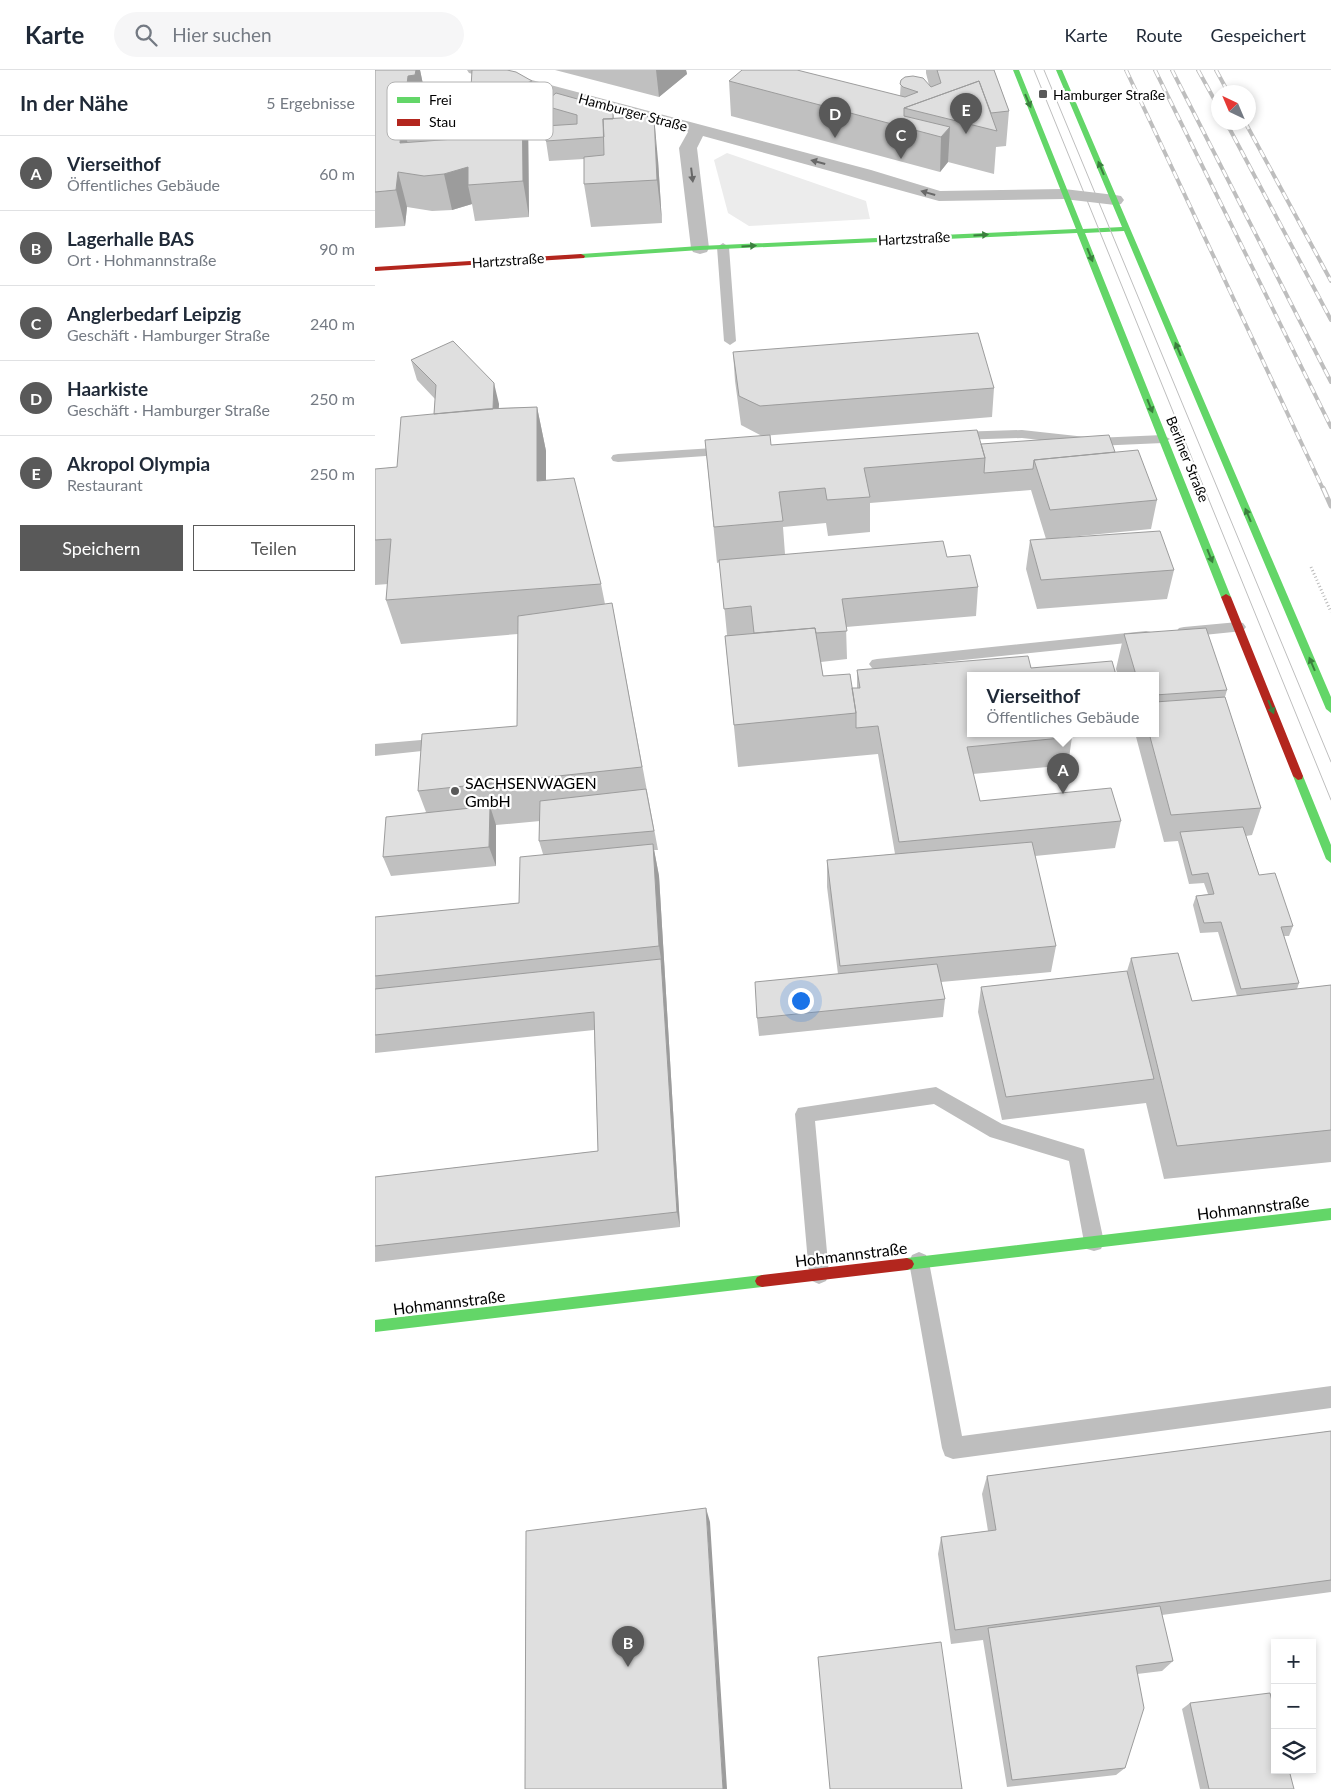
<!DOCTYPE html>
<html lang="de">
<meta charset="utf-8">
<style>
:root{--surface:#fff;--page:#f6f6f7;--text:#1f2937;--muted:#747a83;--line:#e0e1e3;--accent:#595959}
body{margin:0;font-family:Lato,sans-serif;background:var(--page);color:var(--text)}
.controls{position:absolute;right:15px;bottom:15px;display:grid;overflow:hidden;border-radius:0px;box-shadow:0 2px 8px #0003}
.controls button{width:45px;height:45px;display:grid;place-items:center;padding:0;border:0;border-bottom:1px solid var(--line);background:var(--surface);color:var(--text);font:25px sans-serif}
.compass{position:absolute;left:836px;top:15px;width:45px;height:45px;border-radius:50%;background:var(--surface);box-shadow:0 2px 8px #0003;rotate:316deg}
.you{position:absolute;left:425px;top:930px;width:18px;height:18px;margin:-12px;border:4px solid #fff;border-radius:50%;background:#1a73e8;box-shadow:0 0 0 8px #1a73e833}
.badge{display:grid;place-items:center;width:32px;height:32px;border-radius:50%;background:var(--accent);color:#fff;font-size:16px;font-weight:700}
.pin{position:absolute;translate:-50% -41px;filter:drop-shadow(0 1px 2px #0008)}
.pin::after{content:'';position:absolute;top:26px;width:18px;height:15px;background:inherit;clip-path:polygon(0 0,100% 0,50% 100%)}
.popup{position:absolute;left:592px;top:602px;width:192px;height:65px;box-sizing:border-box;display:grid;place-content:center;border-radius:0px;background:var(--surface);filter:drop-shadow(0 1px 4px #0005);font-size:16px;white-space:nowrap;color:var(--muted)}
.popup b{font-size:19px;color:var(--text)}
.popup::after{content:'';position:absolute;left:50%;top:100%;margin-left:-10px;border:10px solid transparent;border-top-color:var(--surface)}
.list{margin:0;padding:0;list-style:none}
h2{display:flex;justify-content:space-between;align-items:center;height:65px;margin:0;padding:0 20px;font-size:21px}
h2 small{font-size:16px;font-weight:400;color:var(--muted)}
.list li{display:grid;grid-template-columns:32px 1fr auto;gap:15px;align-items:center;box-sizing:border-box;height:75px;padding:0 20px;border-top:1px solid var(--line)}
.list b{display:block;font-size:19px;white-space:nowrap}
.list p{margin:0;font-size:16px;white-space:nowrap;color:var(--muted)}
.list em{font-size:16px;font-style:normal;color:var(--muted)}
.actions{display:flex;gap:10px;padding:15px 20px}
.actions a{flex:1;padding:11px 0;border:1px solid var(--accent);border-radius:0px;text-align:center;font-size:18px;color:var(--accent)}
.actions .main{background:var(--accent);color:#fff}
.icon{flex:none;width:28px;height:28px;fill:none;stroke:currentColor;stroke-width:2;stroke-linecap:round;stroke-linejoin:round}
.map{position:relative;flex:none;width:956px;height:1719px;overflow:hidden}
header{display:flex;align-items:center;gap:30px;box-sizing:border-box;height:70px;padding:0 25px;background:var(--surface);border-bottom:1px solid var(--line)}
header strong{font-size:24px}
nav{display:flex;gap:28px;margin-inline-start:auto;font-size:18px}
.search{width:350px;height:45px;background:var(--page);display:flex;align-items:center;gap:12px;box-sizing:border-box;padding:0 18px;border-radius:28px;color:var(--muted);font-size:19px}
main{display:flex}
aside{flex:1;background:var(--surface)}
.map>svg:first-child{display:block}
</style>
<header>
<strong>Karte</strong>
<div class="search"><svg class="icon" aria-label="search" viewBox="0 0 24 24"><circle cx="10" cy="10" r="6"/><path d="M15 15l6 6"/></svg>Hier suchen</div>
<nav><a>Karte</a><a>Route</a><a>Gespeichert</a></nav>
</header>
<main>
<aside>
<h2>In der Nähe<small>5 Ergebnisse</small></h2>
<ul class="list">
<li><span class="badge">A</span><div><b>Vierseithof</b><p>Öffentliches Gebäude</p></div><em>60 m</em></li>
<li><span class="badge">B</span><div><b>Lagerhalle BAS</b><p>Ort · Hohmannstraße</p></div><em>90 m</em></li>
<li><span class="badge">C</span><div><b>Anglerbedarf Leipzig</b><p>Geschäft · Hamburger Straße</p></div><em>240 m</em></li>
<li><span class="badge">D</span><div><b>Haarkiste</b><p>Geschäft · Hamburger Straße</p></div><em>250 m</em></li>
<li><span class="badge">E</span><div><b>Akropol Olympia</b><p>Restaurant</p></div><em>250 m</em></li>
</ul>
<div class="actions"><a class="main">Speichern</a><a>Teilen</a></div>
</aside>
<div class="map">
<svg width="956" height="1719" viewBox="0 0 956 1719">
<rect width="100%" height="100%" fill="#fff"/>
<path fill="#ececec" d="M352 83 491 131 495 149 374 156 353 143 339 90Z"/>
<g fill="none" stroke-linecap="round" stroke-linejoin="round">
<path stroke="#b9b9b9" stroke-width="3" stroke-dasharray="1 2.5" stroke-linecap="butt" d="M936 497 956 542"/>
<path fill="#bebebe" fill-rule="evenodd" d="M348 173 354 177 361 271 355 275 349 271 342 177Z
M647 360 720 368 788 365 795 369 788 373 720 376 647 368 581 370 574 366 581 362Z
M355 377 360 378 362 381 360 384 243 392 238 391 236 388 238 385 243 384Z
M863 552 868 553 871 557 868 561 809 567 804 566 801 562 804 558 809 557Z
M771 561 776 562 779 566 776 570 771 571 502 599 497 598 494 594 497 590 502 589Z
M69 668 75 670 77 674 75 678 0 686V674Z
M561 1017 627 1054 709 1079 729 1172 726 1179 719 1181 712 1179 709 1172 694 1091 615 1067 559 1034 440 1051 454 1204 451 1211 444 1214 437 1211 434 1204 420 1044 423 1038Z
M544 1182 551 1185 554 1192 587 1366 956 1316V1338L578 1389 570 1386 567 1378 534 1192 537 1185Z"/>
<path fill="#bebebe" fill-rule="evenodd" d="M92 0H119L496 100 565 121 689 119 740 125 746 126 749 130 746 134 740 135 689 129 564 131 328 66 322 78 334 178 332 182 325 184 318 182 316 178 304 78 313 62 94 3Z"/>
<path fill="#63d668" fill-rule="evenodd" d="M638 0H644L708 159 747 157 681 0H687L956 627V643L951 639 749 161 710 163 856 527 851 530 846 527 702 163 325 180 206 188 202 186 206 184 325 176 701 159Z
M923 702 928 706 956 775V793L951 789 918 706Z
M956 1138V1150L532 1200 527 1198 525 1194 527 1190 532 1188Z
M387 1205 392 1207 394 1211 392 1215 387 1217 0 1262V1250Z"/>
<path fill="#b3261e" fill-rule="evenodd" d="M206 184 210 186 209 188 0 201V197Z
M851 524 856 527 928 706 927 709 923 710 918 706 846 527Z
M532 1188 537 1190 539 1194 537 1198 532 1200 387 1217 382 1215 380 1211 382 1207 387 1205Z"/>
<path stroke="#bebebe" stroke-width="1" d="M659 0 956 730
M669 0 956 692"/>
<g stroke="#bebebe" stroke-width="4">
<path id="rail-far1" d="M751 0 948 419
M780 0 956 357
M797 0 956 312
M823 0 844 38
M841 0 853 22
M851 52 956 250
M870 52 956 211"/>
</g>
<g stroke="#bebebe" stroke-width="5">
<path id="rail" d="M948 418 956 436"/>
</g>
<use href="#rail-far1" stroke="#fff" stroke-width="2.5" stroke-dasharray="8" stroke-linecap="butt"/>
<use href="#rail" stroke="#fff" stroke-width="3" stroke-dasharray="10" stroke-linecap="butt"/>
</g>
<path fill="#c0c0c0" d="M0 0H45L49 19 84 16 85 19 157 11 163 45 153 49 154 147 100 151 97 134 77 140 57 141 32 137 30 156 0 158Z
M180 0H311L312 4 284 27Z
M551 0H619L634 41 631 76 621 77 619 104 573 92 565 102 356 46 354 11 525 26 526 10 554 15 551 3Z
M167 35 238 39 239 49 283 90 287 153 216 157 209 114V89L174 91 171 71 173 56 170 55Z
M358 282 619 318 617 347 387 366 366 355 360 311Z
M36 290 124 334 123 338 162 337 171 381V410L226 514 230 534 237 533 283 780H279L284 806 305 1157 0 1192V1107L223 1081 219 960 0 983V847L144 833 168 784 164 771 165 751 121 755V796L16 806 8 787 51 742 43 721 142 656 143 564 26 574 11 530 13 514 0 515V399L22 397 59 344 60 329 42 310Z
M330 370 396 375 606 374 740 382 782 430 776 459 684 468 799 500 792 529 662 539 651 499 655 470 671 469 656 420 495 433V462L453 466 451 453 408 457 410 484 572 487 603 517 601 546 471 557 472 589 446 592 448 606 477 618H482V600L596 605 697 667 693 695 598 704 605 731 746 751 740 778 660 786 681 876 676 902 566 912 570 929 568 947 384 966 382 948 463 904 452 817V790L520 784 503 684 363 697 350 566 352 565 345 492 342 493Z
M749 564 852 620 850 627 886 738 877 765 871 766 884 805 918 856 914 866H909L924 913 922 919 956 915V1092L789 1109 771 1033 627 1050 603 942 606 917 752 901 756 888 817 931 862 926 843 862 825 863 818 835 821 826 833 824 829 813 814 814 803 771 789 772 760 663H780V605H743L741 599Z
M956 1361V1522L787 1545 798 1591 787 1601 762 1604 750 1698 741 1705 632 1717 608 1570 576 1574 563 1484 566 1467 613 1461 607 1424 612 1406Z
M815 1633 919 1719H825L807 1639Z"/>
<path fill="#9c9c9c" d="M41 0H45L50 24 31 23 33 6Z
M281 0H311L312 4 284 27Z
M157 11 163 45 153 49 154 147 148 111 147 15Z
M279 46 283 90 287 153 282 110Z
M27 51 36 86 25 73Z
M575 57 573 92 565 102 566 67Z
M93 97V115L97 134 77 140 69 104Z
M23 102 32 137 30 156 21 120Z
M119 313 124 334 122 383 117 362Z
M162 337 171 381V455L162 411Z
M115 736 121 755V796L114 777Z
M278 774 284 806 305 1157 302 1142 286 889 284 876Z
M331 1438 335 1452 352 1719H348Z"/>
<path fill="#dfdfdf" stroke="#9c9c9c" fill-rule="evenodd" d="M0 0H41L40 5 33 6 31 23 45 22V19L65 18 84 16V19L96 18 97 0H132L141 2 157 11 147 15 148 111 93 115V97L69 104 49 106 23 102 21 120 0 122ZM95 47 93 68 25 73 27 51Z
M367 0H422L530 27 543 22 528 17 525 14 526 10 530 7 538 6 548 8 556 17 566 13 562 0H619L634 41 616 43 604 11 529 38V46L575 57 566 67 354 11Z
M604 11 622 61 529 38Z
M181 23 238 39V49H228L229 67 171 71 170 56 202 54V45L167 35Z
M279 46 282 110 209 114V87L229 85 228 49Z
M603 263 619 318 385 336 364 326 358 282Z
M78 271 119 313 118 339 59 344 61 315 36 290Z
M162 337V411L199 408 226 514 11 530 16 469 0 470V399L22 397 26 347 111 339Z
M602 360 610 388 489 398 495 427 452 430 450 418 404 422 408 451 339 457 330 370 395 365 396 375Z
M734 365 740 382 659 390 658 399 609 403 610 388 606 374Z
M763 380 782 430 675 440 659 390Z
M785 461 799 500 666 510 655 470Z
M568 471 572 487 595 485 603 517 467 529 472 561 441 563 440 558 379 563 376 536 349 539 344 490Z
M237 533 267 697 43 721 47 664 142 656 143 546Z
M440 558 448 606 475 604 481 643 359 655 350 566Z
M831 558 852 620 780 625V605H761L749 564Z
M653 586 656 598 737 591 741 605H596V663H696L697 667 592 677 605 731 736 718 746 751 524 772 503 656 481 658V643L477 618H485L482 600Z
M850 627 886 738 796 745 774 663H780V632Z
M271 719 279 761 164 771 165 731Z
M115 736 114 777 8 787 11 747Z
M868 757 884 805 900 803 918 856 906 857 924 913 866 919 846 852 829 853 821 826 839 824 833 803 817 805 805 762Z
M657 772 681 876 465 896 452 790Z
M278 774 284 876 0 906V847L144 833 145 787Z
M803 883 817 931 956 915V1060L802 1076 756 888Z
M286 889 302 1142 0 1176V1107L223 1081 219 942 0 965V919Z
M562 894 570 929 382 948 380 912Z
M752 901 779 1009 631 1027 606 917Z
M956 1361V1510L580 1560 566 1467 621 1460 612 1406Z
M331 1438 348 1719H150L151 1461Z
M785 1536 798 1591 761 1596 769 1638 750 1698 637 1710 613 1558Z
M566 1572 587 1719H455L443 1587Z
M895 1623 900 1643V1700H914L919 1719H834L815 1633Z"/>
<defs><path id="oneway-solid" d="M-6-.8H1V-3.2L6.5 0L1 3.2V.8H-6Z" transform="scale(1.25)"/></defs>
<g fill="#3b803e">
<use href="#oneway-solid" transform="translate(653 31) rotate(67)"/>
<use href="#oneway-solid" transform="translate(726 98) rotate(-113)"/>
<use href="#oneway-solid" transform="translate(606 165) rotate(-3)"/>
<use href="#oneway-solid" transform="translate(374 176) rotate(-3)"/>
<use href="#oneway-solid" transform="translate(715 185) rotate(68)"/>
<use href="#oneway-solid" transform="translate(803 279) rotate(-113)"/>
<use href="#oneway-solid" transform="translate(775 336) rotate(68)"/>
<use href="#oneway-solid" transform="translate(873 445) rotate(-113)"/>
<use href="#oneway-solid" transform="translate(835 486) rotate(68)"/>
<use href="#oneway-solid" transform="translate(937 594) rotate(-113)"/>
<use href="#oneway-solid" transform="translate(896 637) rotate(68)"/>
</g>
<g fill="#686868">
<use href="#oneway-solid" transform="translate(443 92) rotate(-165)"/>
<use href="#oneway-solid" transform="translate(317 105) rotate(83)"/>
<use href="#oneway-solid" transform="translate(553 123) rotate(-164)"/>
</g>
<g fill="#595959" stroke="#fff" stroke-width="2">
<rect x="663" y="19" width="10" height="10" rx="2.5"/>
<circle cx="80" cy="721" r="5"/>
</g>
<g text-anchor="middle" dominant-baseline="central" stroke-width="4.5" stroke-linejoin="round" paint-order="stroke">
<g font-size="14" fill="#000" stroke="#fff" text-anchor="start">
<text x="678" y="24">Hamburger Straße</text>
</g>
<g font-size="14" fill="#000" stroke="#fff">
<text transform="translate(258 42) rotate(15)">Hamburger Straße</text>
<text transform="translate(539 168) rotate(-3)">Hartzstraße</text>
<text transform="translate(133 190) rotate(-4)">Hartzstraße</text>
<text transform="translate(813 389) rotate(68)">Berliner Straße</text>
</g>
<g font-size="16" fill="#000" stroke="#fff" text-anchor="start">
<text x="90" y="712">SACHSENWAGEN<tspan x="90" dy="18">GmbH</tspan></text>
</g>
<g font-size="16" fill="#000" stroke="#fff">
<text transform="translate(878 1137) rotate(-7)">Hohmannstraße</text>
<text transform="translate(476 1184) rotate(-7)">Hohmannstraße</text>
<text transform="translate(74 1232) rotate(-7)">Hohmannstraße</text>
</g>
</g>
<rect x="12" y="12" width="166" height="58" rx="8" fill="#fff" stroke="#b2b2b2" stroke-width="1"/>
<rect x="22" y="27" width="23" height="6" fill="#63d668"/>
<rect x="22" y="49" width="23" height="7" fill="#b3261e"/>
<g font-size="14" fill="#000">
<text x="54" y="35">Frei</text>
<text x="54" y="57">Stau</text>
</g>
</svg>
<div class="controls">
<button>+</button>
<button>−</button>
<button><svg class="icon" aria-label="layers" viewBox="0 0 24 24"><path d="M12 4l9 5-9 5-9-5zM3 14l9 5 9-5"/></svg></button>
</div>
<svg class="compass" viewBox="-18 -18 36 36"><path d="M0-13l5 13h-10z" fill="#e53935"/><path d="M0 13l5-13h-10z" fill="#747a83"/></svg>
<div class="you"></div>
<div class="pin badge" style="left:688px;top:724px">A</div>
<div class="popup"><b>Vierseithof</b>Öffentliches Gebäude</div>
<div class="pin badge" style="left:253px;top:1597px">B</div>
<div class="pin badge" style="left:526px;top:89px">C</div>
<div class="pin badge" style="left:460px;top:68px">D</div>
<div class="pin badge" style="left:591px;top:64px">E</div>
</div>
</main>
